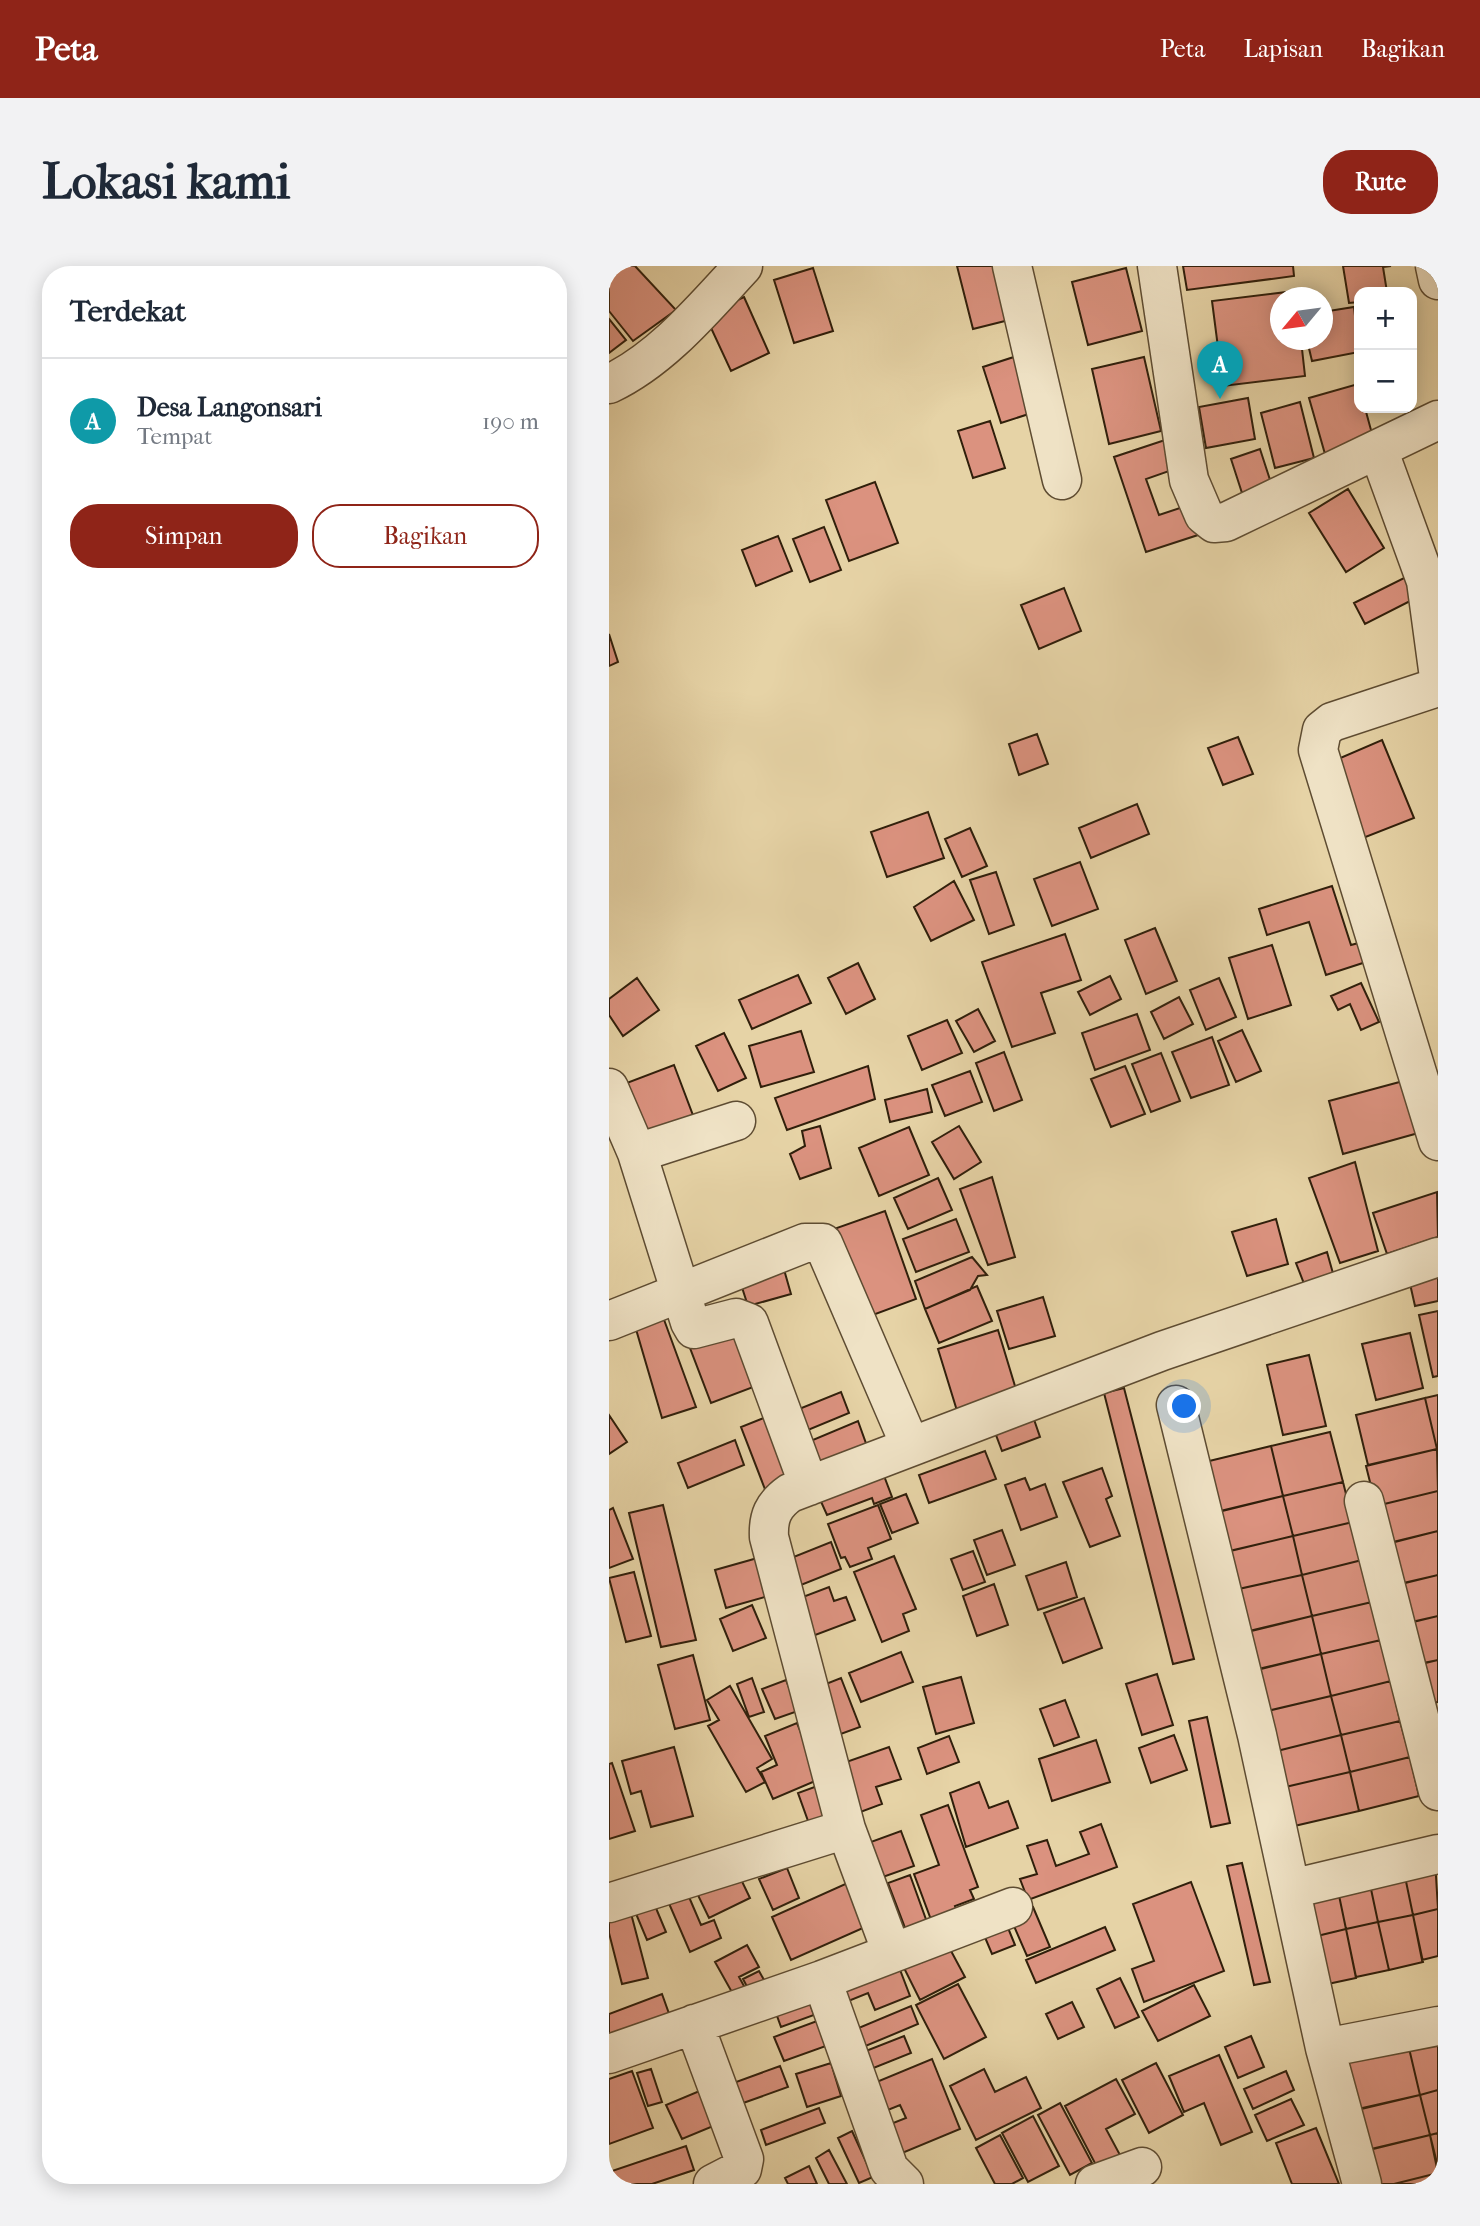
<!DOCTYPE html>
<html lang="id">
<meta charset="utf-8">
<style>
:root{--surface:#fff;--page:#f2f2f3;--text:#1f2937;--muted:#747a83;--line:#e0e1e3;--accent:#8f2418}
body{margin:0;font-family:"IM FELL French Canon",serif;background:var(--page);color:var(--text)}
.controls{position:absolute;right:21px;top:21px;display:grid;overflow:hidden;border-radius:14px;box-shadow:0 4px 18px #0003}
.controls button{width:63px;height:63px;display:grid;place-items:center;padding:0;border:0;border-bottom:2px solid var(--line);background:var(--surface);color:var(--text);font:35px sans-serif}
.compass{position:absolute;left:661px;top:21px;width:63px;height:63px;border-radius:50%;background:var(--surface);box-shadow:0 4px 18px #0003;rotate:241deg}
.you{position:absolute;left:576px;top:1141px;width:24px;height:24px;margin:-18px;border:5px solid #fff;border-radius:50%;background:#1a73e8;box-shadow:0 0 0 10px #1a73e833}
.badge{display:grid;place-items:center;width:46px;height:46px;border-radius:50%;background:var(--accent);color:#fff;font-size:23px;font-weight:700}
.pin{position:absolute;translate:-50% -58px;filter:drop-shadow(0 2px 4px #0008)}
.pin::after{content:'';position:absolute;top:37px;width:24px;height:21px;background:inherit;clip-path:polygon(0 0,100% 0,50% 100%)}
.list{margin:0;padding:0;list-style:none}
h2{display:flex;justify-content:space-between;align-items:center;height:91px;margin:0;padding:0 28px;font-size:30px}
h2 small{font-size:23px;font-weight:400;color:var(--muted)}
.list li{display:grid;grid-template-columns:46px 1fr auto;gap:21px;align-items:center;box-sizing:border-box;height:126px;padding:0 28px;border-top:2px solid var(--line)}
.list b{display:block;font-size:26px;white-space:nowrap}
.list p{margin:0;font-size:23px;white-space:nowrap;color:var(--muted)}
.list em{font-size:23px;font-style:normal;color:var(--muted)}
.actions{display:flex;gap:14px;padding:21px 28px}
.actions a{flex:1;padding:16px 0;border:2px solid var(--accent);border-radius:28px;text-align:center;font-size:24px;color:var(--accent)}
.actions .main{background:var(--accent);color:#fff}
.map{position:relative;flex:none;width:829px;height:1918px;overflow:hidden;border-radius:28px}
header{display:flex;align-items:center;gap:42px;box-sizing:border-box;height:98px;padding:0 35px;background:var(--accent);color:#fff}
header strong{font-size:33px}
nav{display:flex;gap:38px;margin-inline-start:auto;font-size:24px}
.intro{display:flex;align-items:center;justify-content:space-between;box-sizing:border-box;height:168px;padding:0 42px}
h1{margin:0;font-size:49px}
.button{padding:18px 32px;border-radius:28px;background:var(--accent);color:#fff;font-size:24px;font-weight:700}
main{display:flex;gap:42px;padding:0 42px}
aside{flex:1;background:var(--surface);border-radius:28px;box-shadow:0 4px 18px #0003}
.map>svg:first-child{display:block}
</style>
<header>
<strong>Peta</strong>
<nav><a>Peta</a><a>Lapisan</a><a>Bagikan</a></nav>
</header>
<div class="intro"><h1>Lokasi kami</h1><a class="button">Rute</a></div>
<main>
<aside>
<h2>Terdekat<small></small></h2>
<ul class="list">
<li><span class="badge" style="background:#0f9aa8">A</span><div><b>Desa Langonsari</b><p>Tempat</p></div><em>190 m</em></li>
</ul>
<div class="actions"><a class="main">Simpan</a><a>Bagikan</a></div>
</aside>
<div class="map">
<svg width="829" height="1918" viewBox="0 0 829 1918">
<rect width="100%" height="100%" fill="#e6d3a6"/>
<filter id="stains"><feTurbulence type="fractalNoise" baseFrequency=".00286" numOctaves="4"/><feColorMatrix values="0 0 0 0 .2 0 0 0 0 .09 0 0 0 0 .02 0 0 0 .5 -.17"/></filter>
<radialGradient id="worn" r=".72"><stop offset=".6" stop-color="#630" stop-opacity="0"/><stop offset="1" stop-color="#630" stop-opacity=".3"/></radialGradient>
<path fill="#db927f" stroke="#301f0b" stroke-width="2" d="M10 0H26L67 44 24 75 0 45V8Z
M348 0H386L400 54 364 63Z
M574 0H684L685 10 578 24Z
M734 0H782L774 1 778 26H750V36L740 37Z
M204 2 224 65 185 77 165 14Z
M517 2 533 65 479 79 463 16Z
M686 25V32H671V74H692L696 110 614 120 603 35Z
M135 31 160 87 122 105 96 49Z
M745 41 750 86 703 95 698 74H713V46Z
M0 53 17 74 0 87Z
M411 89 429 145 392 157 374 101Z
M535 91 552 165 500 178 483 103Z
M749 118 750 142H756L765 175 716 188 700 132Z
M639 132 646 173 597 182 590 141Z
M691 136 705 192 666 202 652 147Z
M381 155 396 202 364 212 349 165Z
M556 174 566 203 537 213 550 249 580 239 589 269 537 286 505 191Z
M651 183 662 217 633 227 622 193Z
M266 216 289 277 240 295 217 234Z
M739 223 775 282 737 306 700 247Z
M215 261 232 304 201 316 184 273Z
M169 270 183 305 147 320 133 284Z
M803 308 813 329 756 358 745 337Z
M455 322 472 365 430 383 412 339Z
M0 368 9 396 0 400Z
M428 468 439 498 410 509 400 478Z
M629 471 644 508 614 519 599 482Z
M773 474 805 552 754 572 722 496Z
M528 538 540 568 482 592 470 562Z
M319 546 335 592 278 611 262 566Z
M361 562 378 600 353 611 336 573Z
M471 596 489 643 443 660 425 613Z
M387 606 405 659 380 668 361 614Z
M345 615 365 654 322 675 305 641Z
M723 620 742 679 757 675 763 694 717 709 700 656 658 669 650 643Z
M546 662 568 715 537 728 516 674Z
M456 668 472 714 432 727 446 767 403 781 373 696Z
M663 679 682 739 639 753 620 692Z
M249 697 266 733 237 748 219 712Z
M189 709 202 737 143 763 130 734Z
M501 710 512 733 481 749 469 726Z
M28 712 50 744 14 770 0 749V733Z
M610 712 627 751 597 764 581 724Z
M752 717 770 756 752 764 741 738 729 744 722 730Z
M570 731 584 758 555 773 542 746Z
M369 743 386 775 365 786 347 755Z
M528 748 541 784 486 804 473 767Z
M338 754 353 787 313 804 299 770Z
M633 764 652 805 627 816 609 775Z
M192 765 205 806 152 821 140 780Z
M115 767 137 812 109 825 87 780Z
M603 771 620 819 582 832 563 786Z
M395 786 413 834 385 845 367 797Z
M552 787 571 835 542 846 523 798Z
M65 799 85 852 35 871 15 818Z
M259 800 266 833 178 864 166 832Z
M516 800 536 848 502 861 482 813Z
M361 805 373 836 336 850 323 819Z
M798 814 813 866 734 888 720 835Z
M318 823 323 846 281 856 276 834Z
M211 860 222 902 191 913 181 888 196 880 193 865Z
M350 860 372 896 345 913 323 876Z
M300 861 320 909 270 930 250 882Z
M746 896 769 985 731 997 700 912Z
M383 911 406 991 379 999 351 923Z
M329 912 343 944 299 963 285 932Z
M828 926 829 971 778 988 764 947Z
M276 945 307 1033 253 1053 222 964Z
M347 953 360 986 307 1006 294 973Z
M667 953 679 998 638 1010 623 966Z
M718 986 727 1018 699 1028 687 997Z
M363 991 378 1009 369 1010 361 1024 316 1043 306 1015Z
M172 993 182 1028 139 1040 128 1006Z
M829 1002V1035L806 1040 799 1009Z
M368 1020 383 1055 330 1077 316 1043Z
M434 1031 446 1070 400 1083 388 1045Z
M50 1040 87 1141 53 1152 24 1053Z
M829 1045V1110L824 1111 810 1049Z
M389 1064 409 1130 349 1148 329 1083Z
M126 1065 147 1120 102 1137 81 1082Z
M801 1067 814 1122 767 1134 753 1078Z
M700 1089 717 1160 674 1169 658 1099Z
M515 1122 585 1393 564 1398 495 1127Z
M232 1126 240 1147 199 1164 190 1143Z
M829 1129V1183H828L816 1132Z
M816 1132 828 1183 759 1199 747 1149Z
M420 1139 431 1171 393 1185 381 1153Z
M0 1149 18 1176 0 1188Z
M162 1149 189 1220 159 1231 132 1161Z
M249 1155 259 1183 209 1202 199 1176Z
M721 1166 734 1216 674 1230 662 1180Z
M126 1174 135 1199 79 1222 69 1197Z
M662 1180 674 1230 605 1247 592 1197Z
M828 1183 829 1225 767 1240 757 1200Z
M376 1185 387 1213 320 1237 310 1209Z
M269 1194 283 1231 265 1238 263 1232 218 1249 209 1229Z
M493 1202 503 1230 497 1233 511 1270 481 1281 454 1216Z
M416 1212 421 1224 436 1218 448 1251 412 1264 396 1219Z
M734 1216 744 1256 684 1270 674 1230Z
M829 1225V1265L780 1277 771 1239Z
M297 1228 309 1257 283 1267 271 1238Z
M674 1230 684 1270 613 1287 603 1247Z
M54 1239 87 1374 52 1381 20 1247Z
M269 1239 282 1273 259 1282 263 1293 241 1301 236 1291 232 1292 219 1258Z
M4 1242 24 1293 0 1302V1244Z
M744 1256 753 1294 693 1309 684 1270Z
M393 1264 406 1299 378 1309 365 1274Z
M829 1265V1309L788 1319 778 1278Z
M684 1270 693 1309 625 1324 616 1286Z
M222 1276 232 1303 187 1321 177 1294Z
M364 1285 376 1316 354 1324 342 1293Z
M285 1290 307 1343 294 1348 300 1365 273 1376 245 1306Z
M152 1291 163 1329 117 1342 106 1304Z
M753 1294 763 1336 703 1350 693 1309Z
M457 1296 468 1331 429 1344 417 1310Z
M25 1306 42 1370 17 1376 0 1312Z
M693 1309 703 1350 634 1367 625 1324Z
M829 1309V1350L800 1357 790 1318Z
M385 1318 399 1359 368 1370 354 1330Z
M220 1321 225 1335 237 1331 246 1354 193 1374 178 1337Z
M475 1332 493 1382 454 1397 435 1347Z
M763 1336 772 1374 712 1388 703 1350Z
M143 1339 157 1372 124 1385 111 1353Z
M703 1350 712 1388 645 1404 636 1366Z
M829 1350V1394L808 1399 798 1357Z
M772 1374 782 1415 722 1430 712 1388Z
M292 1386 304 1416 252 1436 240 1407Z
M712 1388 722 1430 654 1446 644 1405Z
M84 1389 101 1454 66 1463 49 1399Z
M829 1394V1436L819 1438 809 1398Z
M548 1408 564 1459 533 1469 517 1418Z
M352 1411 365 1457 327 1468 314 1421Z
M143 1412 155 1446 140 1451 128 1418Z
M232 1412 251 1461 218 1473 199 1425Z
M177 1414 189 1445 166 1453 153 1423Z
M782 1415 791 1455 732 1469 722 1430Z
M121 1420 163 1493 148 1502 156 1516 137 1526 99 1460 110 1454 98 1434Z
M722 1430 732 1469 664 1486 654 1446Z
M456 1434 470 1471 445 1480 431 1443Z
M598 1451 621 1557 602 1561 580 1455Z
M791 1455 801 1491 741 1506 732 1469Z
M188 1457 211 1513 164 1533 152 1506 168 1499 156 1470Z
M565 1469 578 1504 542 1517 530 1482Z
M732 1469 741 1506 672 1522 664 1486Z
M340 1470 350 1496 318 1508 309 1482Z
M487 1474 501 1516 443 1535 430 1493Z
M65 1481 84 1550 42 1561 32 1525 22 1528 13 1495Z
M280 1481 292 1513 267 1521 273 1538 238 1551 220 1502Z
M801 1491 810 1530 750 1545 741 1506Z
M3 1497 26 1565 0 1573V1498Z
M741 1506 750 1545 681 1561 672 1522Z
M370 1516 380 1542 399 1535 409 1562 357 1581 341 1527Z
M211 1519 225 1558 203 1566 189 1527Z
M339 1539 369 1621 361 1624 365 1633 346 1640 350 1650 324 1659 305 1608 330 1599 312 1549Z
M492 1558 508 1601 419 1634 411 1613 428 1608 418 1580 438 1574 447 1600 480 1588 471 1566Z
M292 1565 305 1600 271 1612 259 1577Z
M826 1594 829 1643 804 1649 794 1601Z
M633 1597 661 1716 645 1719 618 1600Z
M794 1601 804 1649 769 1656 759 1609Z
M178 1602 190 1632 164 1644 150 1613Z
M127 1603 141 1632 100 1652 86 1623Z
M301 1609 319 1659 298 1667 279 1617Z
M759 1609 769 1656 737 1663 727 1615Z
M243 1615 263 1658 182 1694 163 1651Z
M727 1615 737 1663 704 1671 694 1623Z
M582 1616 615 1705 535 1736 523 1703 545 1695 524 1638Z
M74 1617 92 1659 105 1654 112 1672 81 1686 55 1626Z
M44 1635 57 1666 38 1674 25 1643Z
M19 1636 39 1712 13 1718 0 1667V1641Z
M424 1641 441 1681 418 1690 401 1651Z
M829 1643V1690L813 1694 804 1649Z
M804 1649 814 1696 780 1704 769 1656Z
M395 1652 406 1679 383 1688 372 1662Z
M769 1656 780 1704 747 1711 737 1663Z
M496 1661 506 1684 427 1717 417 1694Z
M737 1663 747 1712 714 1719 704 1671Z
M334 1670 356 1711 311 1734 290 1692Z
M138 1679 150 1701 130 1711 141 1731 129 1737 106 1696Z
M285 1688 301 1730 266 1744 259 1727 232 1738 222 1713Z
M150 1705 160 1723 144 1732 134 1713Z
M511 1712 530 1751 506 1762 488 1723Z
M349 1718 377 1771 335 1793 307 1739Z
M585 1719 601 1750 549 1775 533 1745Z
M196 1724 205 1749 172 1761 163 1736Z
M53 1728 63 1756 0 1779V1748Z
M463 1736 475 1761 449 1773 437 1748Z
M302 1740 309 1758 247 1784 240 1766Z
M208 1755 217 1780 175 1795 165 1771Z
M295 1770 302 1787 252 1807 244 1790Z
M642 1770 655 1801 629 1812 616 1781Z
M829 1771V1824L811 1829 799 1778Z
M799 1778 811 1829 748 1844 735 1793Z
M610 1789 643 1866 612 1879 595 1837 575 1846 560 1810Z
M323 1793 351 1863 286 1890 274 1861 297 1852 291 1839 264 1850 253 1822Z
M222 1797 232 1830 198 1841 187 1808Z
M547 1797 574 1849 540 1867 513 1814Z
M171 1800 179 1821 123 1841 116 1820Z
M42 1803 53 1836 39 1840 28 1807Z
M375 1803 386 1826 417 1811 432 1842 367 1874 341 1820Z
M23 1805 44 1862 0 1878V1813Z
M677 1805 685 1824 644 1843 635 1823Z
M507 1813 526 1848 497 1863 511 1889 488 1901 456 1840Z
M100 1821 114 1856 73 1873 57 1839Z
M829 1824V1867L821 1869 811 1829Z
M811 1829 821 1869 758 1884 749 1843Z
M682 1833 695 1859 658 1875 646 1849Z
M451 1837 483 1897 461 1909 429 1849Z
M210 1842 216 1857 157 1879 152 1864Z
M424 1850 450 1900 419 1916 393 1867Z
M707 1862 730 1918H683L667 1877Z
M243 1865 264 1911 250 1917 229 1872Z
M829 1867V1901L821 1869Z
M391 1869 414 1912 403 1918H386L367 1882Z
M821 1869 829 1907 785 1918H768L760 1884Z
M77 1880 85 1904 43 1918H4L0 1906Z
M220 1884 238 1918H220L207 1892Z
M200 1900 208 1918H179L176 1912Z
M829 1907V1918H785Z"/>
<g fill="none" stroke-linecap="round" stroke-linejoin="round">
<g stroke="#5e4c32" stroke-width="41">
<path id="minor" d="M403 0 453 214
M548 0 580 214 595 249 605 257 617 256 829 154
M826 0 829 14
M0 118C53 93 95 42 134 0
M769 183 817 315 829 404
M829 421 723 456 713 464 709 484 829 875
M0 822 28 887 81 1056 85 1063 127 1052 140 1057 200 1220
M28 887 127 855
M0 1055 196 977H214L301 1179
M567 1139 648 1469 716 1782 753 1918
M755 1235 829 1525
M682 1623 829 1588
M0 1637 237 1563
M283 1687 237 1563 160 1271C159 1251 164 1239 181 1227L553 1085 829 991
M213 1714 280 1903 295 1918
M85 1758 135 1893 133 1903 104 1918
M716 1782 829 1760
M0 1788 213 1714 404 1641
M486 1918 533 1901"/>
</g>
<use href="#minor" stroke="#efe2c5" stroke-width="38"/>
</g>
<rect width="100%" height="100%" filter="url(#stains)"/>
<rect width="100%" height="100%" fill="url(#worn)"/>
</svg>
<div class="controls">
<button>+</button>
<button>−</button>
</div>
<svg class="compass" viewBox="-18 -18 36 36"><path d="M0-13l5 13h-10z" fill="#e53935"/><path d="M0 13l5-13h-10z" fill="#747a83"/></svg>
<div class="you"></div>
<div class="pin badge" style="left:611px;top:133px;background:#0f9aa8">A</div>
</div>
</main>
